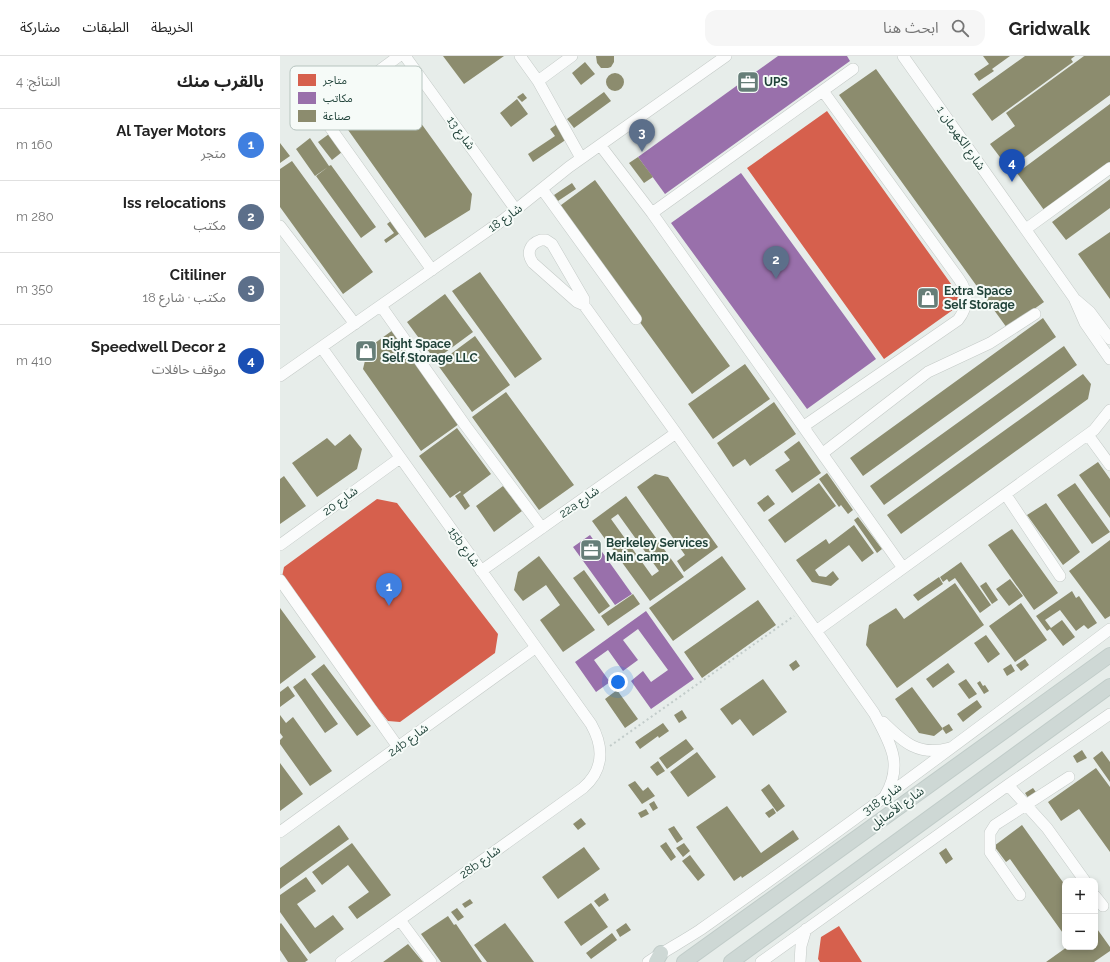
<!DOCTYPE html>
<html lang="ar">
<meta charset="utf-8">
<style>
:root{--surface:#fff;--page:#f6f6f6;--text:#222;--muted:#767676;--line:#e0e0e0;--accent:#ea580c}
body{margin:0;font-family:Raleway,"Noto Sans Arabic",sans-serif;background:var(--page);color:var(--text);direction:rtl}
.controls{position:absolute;right:12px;bottom:12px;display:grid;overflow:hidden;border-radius:8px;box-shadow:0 2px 6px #0003}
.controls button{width:36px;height:36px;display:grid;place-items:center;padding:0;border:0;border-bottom:1px solid var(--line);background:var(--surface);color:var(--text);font:20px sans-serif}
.you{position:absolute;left:338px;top:626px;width:14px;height:14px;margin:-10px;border:3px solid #fff;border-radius:50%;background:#1a73e8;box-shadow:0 0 0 6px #1a73e833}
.badge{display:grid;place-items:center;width:26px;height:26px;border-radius:50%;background:var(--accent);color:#fff;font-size:13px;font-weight:700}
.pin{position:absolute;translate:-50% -33px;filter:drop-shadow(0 1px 2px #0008)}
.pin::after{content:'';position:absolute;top:21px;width:14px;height:12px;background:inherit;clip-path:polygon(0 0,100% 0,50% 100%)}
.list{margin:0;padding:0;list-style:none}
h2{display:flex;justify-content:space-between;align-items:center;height:52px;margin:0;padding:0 16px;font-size:17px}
h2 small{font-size:13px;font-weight:400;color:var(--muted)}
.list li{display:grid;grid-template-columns:26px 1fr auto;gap:12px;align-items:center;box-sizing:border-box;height:72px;padding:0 16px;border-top:1px solid var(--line)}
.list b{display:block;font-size:15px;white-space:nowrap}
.list p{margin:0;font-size:13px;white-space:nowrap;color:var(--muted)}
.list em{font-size:13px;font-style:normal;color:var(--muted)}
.icon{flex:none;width:22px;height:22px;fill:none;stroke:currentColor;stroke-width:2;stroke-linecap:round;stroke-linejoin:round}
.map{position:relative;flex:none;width:830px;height:906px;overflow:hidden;direction:ltr}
header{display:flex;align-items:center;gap:24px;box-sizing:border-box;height:56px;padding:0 20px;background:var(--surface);border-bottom:1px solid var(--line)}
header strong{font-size:19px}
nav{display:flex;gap:22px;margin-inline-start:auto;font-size:14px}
.search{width:280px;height:36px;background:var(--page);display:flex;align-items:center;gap:10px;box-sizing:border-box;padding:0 14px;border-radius:12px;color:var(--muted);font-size:15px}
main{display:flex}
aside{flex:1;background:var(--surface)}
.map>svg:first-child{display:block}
</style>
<header>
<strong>Gridwalk</strong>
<div class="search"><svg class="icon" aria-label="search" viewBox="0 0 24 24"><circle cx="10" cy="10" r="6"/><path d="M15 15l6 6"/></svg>ابحث هنا</div>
<nav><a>الخريطة</a><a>الطبقات</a><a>مشاركة</a></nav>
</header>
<main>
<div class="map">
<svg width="830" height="906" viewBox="0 0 830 906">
<rect width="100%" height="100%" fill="#e7edea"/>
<path fill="#d6604d" d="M547 55 684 246 604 303 467 112Z
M97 443 117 447 218 578 215 597 120 666 108 665 44 585 2 521 4 511Z
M559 870 582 906H540L538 903 541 881Z"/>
<path fill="#9970ab" d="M498 0H567L570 5 385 138 358 101Z
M461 117 596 303 527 353 391 167Z
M310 479 352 538 335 549 293 491Z
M366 555 414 623 371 653 351 625 363 615 371 626 388 614 358 573 343 584 358 604 343 615 328 594 314 604 330 626 316 636 295 606Z"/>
<path fill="#8c8c6e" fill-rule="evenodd" d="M163 0H224L184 28Z
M316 0H334V6L331 11 328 12H321L317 7Z
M703 0H730L712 13 714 15 699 25 694 18 709 8Z
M745 0H795L791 3 793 6 712 65 692 38Z
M804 0H830V39L729 113 710 88 735 70 726 57Z
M305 6 315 18 301 29 292 17Z
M596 13 764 246 727 272 559 39Z
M326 26a9 9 0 1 1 18 0a9 9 0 1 1-18 0Z
M107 20 192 138 190 154 145 182 56 57Z
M324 36 331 45 294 72 287 63Z
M243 37 247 42 242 46 237 41Z
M237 43 248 58 231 71 220 57Z
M830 48V106L764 154 737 117Z
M277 68 287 83 253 106 248 98 275 80 270 73Z
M49 78 62 96 52 104 38 86Z
M30 82 49 110 51 109 96 171 81 182 36 120 48 111 35 120 16 93Z
M0 87 10 100 0 107Z
M358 101 373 121 364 127 349 107Z
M12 105 93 216 63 238 0 151V113Z
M830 123V152L786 184 772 166Z
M315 124 450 310 412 338 277 152Z
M292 127 296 133 278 145 274 139Z
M112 164 120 177 106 187 104 184 114 177 107 168Z
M830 176V243L798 198Z
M200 216 262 303 235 322 172 235Z
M165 238 193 276 155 304 127 266Z
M763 262 776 281 583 420 570 402Z
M113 274 179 368 141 395 83 313 88 292Z
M195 280 230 329 192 356 157 308Z
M784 290 797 309 604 449 590 430Z
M465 308 490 343 433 383 408 348Z
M803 318 811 328 808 343 621 478 607 459Z
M226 336 294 429 259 454 192 361Z
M494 346 516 378 470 410 465 403 453 411 437 387Z
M177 372 211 418 183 439 190 450 185 454 175 440 181 436 180 435 170 442 139 400Z
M70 378 82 393 77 413 37 441 12 407 47 382 55 390Z
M519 385 541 417 512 437 495 414 510 404 504 396Z
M818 406 830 423V462L799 419Z
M547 417 573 454 568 458 561 449 559 451 539 423Z
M375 418 388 421 438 491 404 516 397 505 405 499 357 431Z
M4 420 26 450 0 468V423Z
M539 427 556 450 505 487 488 464Z
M795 427 830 476 812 488 777 439Z
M223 430 242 455 214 476 196 450Z
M488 439 495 448 484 456 477 447Z
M346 440 404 521 370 545 312 465ZM338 458 379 515 372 520 331 463Z
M766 447 800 496 783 509 747 459Z
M578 461 602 493 597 497 574 464Z
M574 469 594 497 582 506 569 489 535 514 539 520 546 521 553 515 559 523 551 530 532 526 516 504 546 483 549 488Z
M732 473 778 537 754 554 708 489Z
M830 484V560L825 563 789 515Z
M259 500 315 574 283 596 260 564 280 549 266 529 243 545 234 534 238 516Z
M442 500 466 533 393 585 369 552Z
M681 506 711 549 700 557 675 522 669 526 667 523 663 526 660 521Z
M304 514 330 550 319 558 293 522Z
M659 521 663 528 638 545 633 539Z
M730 523 743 540 729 550 716 533Z
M706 526 718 544 712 548 700 530Z
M675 527 704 569 617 632 586 589 589 569 616 552 624 563Z
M792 535 796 542 799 540 817 567 808 573 804 569 796 575 780 554 765 564 771 572 782 564 795 581 783 590 770 573 767 575 756 560Z
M353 538 360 548 328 570 321 560Z
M478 544 496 569 422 622 404 596Z
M741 547 767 584 735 606 709 570Z
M0 552 36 601 0 628Z
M706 579 720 598 708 607 694 587Z
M745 603 749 609 741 615 736 609Z
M516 604 520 610 513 615 509 609Z
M668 607 675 616 653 632 646 623Z
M44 608 91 670 77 680 31 618Z
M731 608 735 615 727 620 723 613Z
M25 622 58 668 45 677 13 631Z
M483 623 507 656 473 680 460 663 452 669 440 653Z
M686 623 697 638 689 643 678 628Z
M700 625 703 630 705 629 709 635 704 638 697 627Z
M8 630 15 640 0 651V636Z
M632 631 663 673 654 680 639 677 615 643Z
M337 634 358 663 345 672 325 643Z
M697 644 702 651 683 666 677 658Z
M402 654 407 662 399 667 394 659Z
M0 659 6 667 13 661 52 715 30 730 0 688V684L3 681 0 677Z
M383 667 389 675 379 682 378 680 360 693 355 686Z
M669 668 673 674 666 678 662 672Z
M406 683 414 693 387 713 379 702Z
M802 694 807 702 797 707 793 700Z
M822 695 830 706V726L813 702Z
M417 696 436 721 408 741 390 716Z
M378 705 385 715 377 720 370 711Z
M0 707 23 738 0 755Z
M816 712 830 731V796L799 753 781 765 768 746Z
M355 725 363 735 368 731 375 740 362 748 348 729Z
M489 728 505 750 497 756 481 734Z
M753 732 758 739 750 745 745 737Z
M374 745 378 752 373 755 369 748Z
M447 750 481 797 513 774 519 783 462 822 461 820 454 825 416 771Z
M493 752 496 757 489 762 485 757Z
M366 753 369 758 361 762 358 757Z
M301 762 306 768 298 774 293 768Z
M59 769 69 783 0 833V812Z
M742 769 785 829V880L730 803 726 806 714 790Z
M394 770 403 783 397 787 388 773Z
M386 786 396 801 391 805 380 790Z
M72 787 111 839 77 863 68 851 89 836 68 809 42 829 32 816Z
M404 787 410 795 403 801 396 792Z
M304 791 320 813 278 843 262 821Z
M666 792 673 803 666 808 659 797Z
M410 799 425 819 418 825 402 805Z
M26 821 36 835 17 848 35 872 53 859 64 873 30 898 0 856V839Z
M325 837 329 844 319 851 314 845Z
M190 843 193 847 185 852 182 848Z
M311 847 328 871 301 890 284 866Z
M177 852 184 861 178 865 171 856Z
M168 860 174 869 176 868 202 906H161L141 878Z
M1 867 28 904 25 906H8L0 894V868Z
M225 867 240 887 254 906H207L194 889Z
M346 867 351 874 340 881 336 874Z
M815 870 830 891V895L814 906H766L787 891H815Z
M332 877 337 884 311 903 306 897Z
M128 888 143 906H103Z"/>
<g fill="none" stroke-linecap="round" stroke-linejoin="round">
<g stroke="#c4cac7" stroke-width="12">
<path id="minor" d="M119 0 50 51C45 55 44 60 47 67L152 214
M125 0 236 154
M240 0 258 25 301 102
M623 0 794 242 805 267 830 303
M258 25 292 0
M320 89 372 157 623 512
M262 133 356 263
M372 157 573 13
M0 170 75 268
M746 173 830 112
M261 184H266L272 188 304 243V249L297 246 253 207C246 197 249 188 261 184Z
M796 244 810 256 830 283
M304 249 396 377 594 657C610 687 624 708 605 740
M101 250 185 369 262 472
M42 292 311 668C324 691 324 714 303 732L61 906
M0 320 223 164 289 111 446 0
M524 370 678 264C688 251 689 237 679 223L543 35
M808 379 830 409
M543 397 648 316 710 287 755 258
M726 439 780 520
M0 489 120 402
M201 515 396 377
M0 524 118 691
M536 575 814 374 830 354
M603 666C623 686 639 701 670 692
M728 729 767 772 805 825
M0 776 255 592
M740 839 710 796V777L715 769 789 721
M815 840 823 850
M120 864 151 906
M368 906C385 895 403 885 420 874 558 777 695 675 830 573
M481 906 728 729 830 658
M520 906 521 890 526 873"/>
</g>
<g stroke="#c1ccc9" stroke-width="16">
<path id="major" d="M376 906 381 897
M404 906 830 599
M451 906 830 630"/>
</g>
<path stroke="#c2ccca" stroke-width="2" stroke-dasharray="2 3" stroke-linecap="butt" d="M330 690 514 560"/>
<use href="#minor" stroke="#fbfcfc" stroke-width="11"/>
<use href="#major" stroke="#ced8d5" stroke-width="14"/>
</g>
<defs>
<g id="office-square" transform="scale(1.15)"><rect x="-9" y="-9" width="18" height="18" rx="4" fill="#667e78" stroke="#f6fbf8"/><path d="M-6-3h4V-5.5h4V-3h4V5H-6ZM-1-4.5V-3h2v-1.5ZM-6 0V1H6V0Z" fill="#fff"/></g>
<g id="shop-square" transform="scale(1.15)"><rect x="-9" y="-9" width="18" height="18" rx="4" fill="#667e78" stroke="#f6fbf8"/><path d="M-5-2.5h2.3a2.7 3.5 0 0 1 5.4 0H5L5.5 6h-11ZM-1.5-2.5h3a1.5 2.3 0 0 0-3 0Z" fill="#fff"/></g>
</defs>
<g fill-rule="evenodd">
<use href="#office-square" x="468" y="26"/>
<use href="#shop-square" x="648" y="242"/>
<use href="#shop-square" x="86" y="295"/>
<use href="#office-square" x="311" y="494"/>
</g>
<g text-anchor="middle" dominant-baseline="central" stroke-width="4" stroke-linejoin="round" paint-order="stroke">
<g font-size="12" font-weight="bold" fill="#21433a" stroke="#f6fbf8" text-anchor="start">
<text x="484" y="26">UPS</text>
<text x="664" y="235">Extra Space<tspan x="664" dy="14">Self Storage</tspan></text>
<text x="102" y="288">Right Space<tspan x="102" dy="14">Self Storage LLC</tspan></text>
<text x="326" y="487">Berkeley Services<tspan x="326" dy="14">Main camp</tspan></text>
</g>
<g font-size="12" fill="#21433a" stroke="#f6fbf8">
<text transform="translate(181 77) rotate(54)">شارع 13</text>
<text transform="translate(681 82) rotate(55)">شارع الكهرمان 1</text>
<text transform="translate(225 162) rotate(-36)">شارع 18</text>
<text transform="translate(60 445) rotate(-36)">شارع 20</text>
<text transform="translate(299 446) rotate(-35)">22a شارع</text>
<text transform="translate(184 491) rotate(54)">15b شارع</text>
<text transform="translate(128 684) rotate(-36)">24b شارع</text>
<text transform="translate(602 743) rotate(-36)">شارع 318</text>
<text transform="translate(617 752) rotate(-36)">شارع الأصايل</text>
<text transform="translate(200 806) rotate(-36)">28b شارع</text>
</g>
</g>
<rect x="10" y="10" width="132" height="64" rx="6" fill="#f6fbf8" stroke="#b6c4bf" stroke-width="1"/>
<rect x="18" y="18" width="18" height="12" fill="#d6604d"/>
<rect x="18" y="36" width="18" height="12" fill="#9970ab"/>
<rect x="18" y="54" width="18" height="12" fill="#8c8c6e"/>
<g font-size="11" fill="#21433a">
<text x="43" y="28">متاجر</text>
<text x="43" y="46">مكاتب</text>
<text x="43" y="64">صناعة</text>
</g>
</svg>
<div class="controls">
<button>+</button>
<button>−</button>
</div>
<div class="you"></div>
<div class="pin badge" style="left:109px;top:550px;background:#3f7fe0">1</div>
<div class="pin badge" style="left:496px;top:223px;background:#5c6f8a">2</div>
<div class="pin badge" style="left:362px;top:96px;background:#5c6f8a">3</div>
<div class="pin badge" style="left:732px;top:126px;background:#1a4fb4">4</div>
</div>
<aside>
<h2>بالقرب منك<small>النتائج: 4</small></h2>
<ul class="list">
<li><span class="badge" style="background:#3f7fe0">1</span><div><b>Al Tayer Motors</b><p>متجر</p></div><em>160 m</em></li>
<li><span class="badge" style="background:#5c6f8a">2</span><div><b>Iss relocations</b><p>مكتب</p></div><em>280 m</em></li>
<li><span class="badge" style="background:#5c6f8a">3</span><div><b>Citiliner</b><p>مكتب · شارع 18</p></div><em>350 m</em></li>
<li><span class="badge" style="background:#1a4fb4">4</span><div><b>Speedwell Decor 2</b><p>موقف حافلات</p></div><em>410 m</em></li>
</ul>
</aside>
</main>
